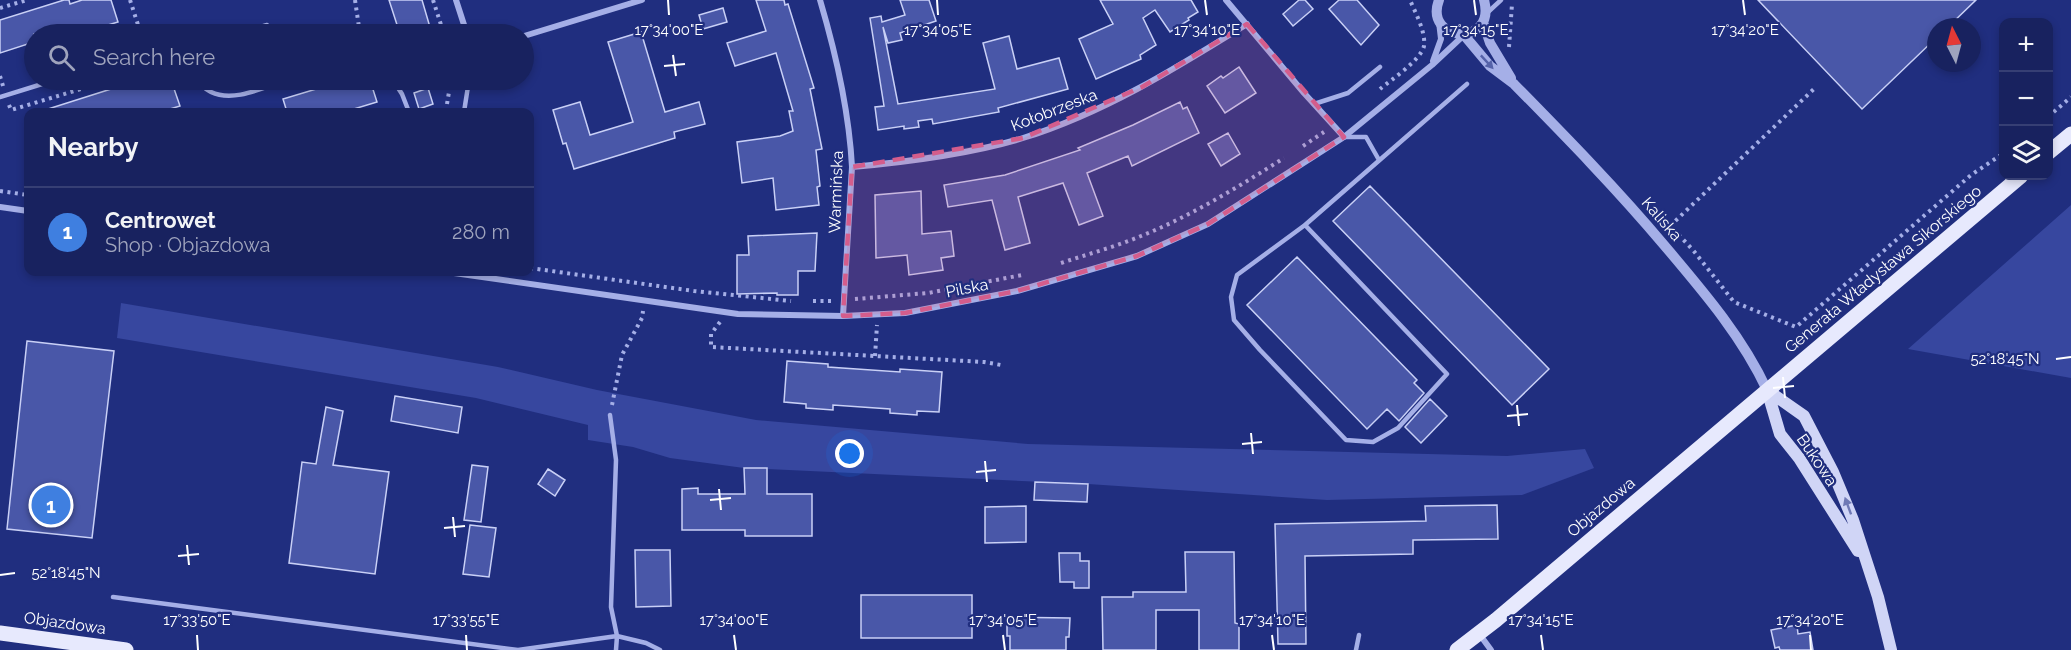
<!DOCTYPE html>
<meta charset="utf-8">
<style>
:root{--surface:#18225f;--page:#212a65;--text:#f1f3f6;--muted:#9fa4bd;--line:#363f74;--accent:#f3f466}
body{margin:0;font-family:Raleway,sans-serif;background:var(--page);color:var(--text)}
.controls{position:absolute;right:18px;top:18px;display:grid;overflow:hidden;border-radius:12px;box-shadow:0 3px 9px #0003}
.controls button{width:54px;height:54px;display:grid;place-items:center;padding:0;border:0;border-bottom:2px solid var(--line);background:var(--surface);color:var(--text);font:30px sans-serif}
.compass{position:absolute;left:1927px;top:18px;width:54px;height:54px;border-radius:50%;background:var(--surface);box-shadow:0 3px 9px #0003;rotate:354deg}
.you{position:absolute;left:850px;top:454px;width:21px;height:21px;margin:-15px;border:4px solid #fff;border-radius:50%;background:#1a73e8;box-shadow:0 0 0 9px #1a73e833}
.badge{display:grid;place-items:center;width:39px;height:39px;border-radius:50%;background:var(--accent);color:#fff;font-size:20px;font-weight:700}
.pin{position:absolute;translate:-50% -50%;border:3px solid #fff;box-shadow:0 2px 6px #0006}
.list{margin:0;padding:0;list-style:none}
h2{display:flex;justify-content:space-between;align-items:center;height:78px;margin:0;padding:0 24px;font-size:26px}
h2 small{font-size:20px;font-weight:400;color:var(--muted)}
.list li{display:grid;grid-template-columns:39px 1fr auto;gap:18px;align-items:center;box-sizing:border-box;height:90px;padding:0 24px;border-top:2px solid var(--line)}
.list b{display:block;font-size:22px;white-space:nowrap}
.list p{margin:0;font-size:20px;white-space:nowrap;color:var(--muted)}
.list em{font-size:20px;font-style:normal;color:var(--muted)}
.icon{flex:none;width:33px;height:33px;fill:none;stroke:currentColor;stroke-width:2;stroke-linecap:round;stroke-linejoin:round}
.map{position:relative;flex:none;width:2071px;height:650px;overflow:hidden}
.search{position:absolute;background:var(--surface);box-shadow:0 3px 9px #0003;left:24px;top:24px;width:510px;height:66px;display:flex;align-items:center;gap:15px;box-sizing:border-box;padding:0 21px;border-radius:33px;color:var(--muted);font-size:22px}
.panel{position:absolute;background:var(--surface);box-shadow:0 3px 9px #0003;left:24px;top:108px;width:510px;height:168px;border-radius:12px}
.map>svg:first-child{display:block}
</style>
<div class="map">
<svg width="2071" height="650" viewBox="0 0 2071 650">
<rect width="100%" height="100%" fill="#202e7f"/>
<path fill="#37479f" d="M2071 205V378L1908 349Z
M121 303 498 367 597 390 756 420 1028 444 1507 456 1585 449 1594 468 1522 495 1327 500 1088 484 744 468 670 458 633 447 588 440V425L476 398 117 338Z"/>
<path fill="#4957a8" stroke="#c9d0f6" stroke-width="1.5" d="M64 0H69L70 4 82 0H111L118 22 78 34 77 29 60 34H34V42L0 53V20Z
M389 0H422L432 34H400Z
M756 0H784L785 5 788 4 814 88 810 89 822 149 816 150 820 186 817 187 819 205 776 210 773 178 742 183 737 142 780 136 793 131 789 111H793L776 53 735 66 727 43 766 31Z
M900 0H929L936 21 900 33 902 40 888 43 883 27 898 104 995 89 983 43 1009 36 1017 69 1059 58 1068 89 998 108 999 112 933 124 932 119 918 121 919 127 904 129V126L878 130 875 107 884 106 870 18 881 16 882 22 905 15Z
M1100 0H1191L1198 12 1188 18 1189 20 1170 32 1155 10 1143 18 1156 45 1140 55 1141 59 1096 79 1079 39 1113 24Z
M1299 0H1305L1313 9 1293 26 1283 14Z
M1339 0H1357L1379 25 1361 45 1329 9Z
M1758 0H1976L1948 27H1936V38L1862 109Z
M723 8 727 22 703 29 699 15Z
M641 32 665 112 699 102 705 124 674 132 675 138 574 169 566 143 563 144 553 110 580 102 590 135 633 122 608 42Z
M1239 67 1256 93 1225 113 1207 86 1221 76 1223 78Z
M160 80H171L180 106 160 112H49L48 109 130 83 132 88Z
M346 80H370L377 102 344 112H287L283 99Z
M428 88 433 104 419 109 414 93Z
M1180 102 1183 109 1187 107 1199 133 1132 166 1128 156 1087 173 1103 216 1079 225 1063 183 1018 197 1030 243 1005 250 992 200 948 207 944 185 1005 175 1080 150 1078 148 1133 125Z
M1228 133 1240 154 1221 166 1208 144Z
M1370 186 1549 369 1512 405 1333 221Z
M921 191 922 234 951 231 954 256 941 258 943 270 909 275 907 255 876 258 875 195Z
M817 233 815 271H798V295H777V293L737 294V255H749L748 236Z
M1297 257 1417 380 1414 383 1424 393 1399 421 1387 409 1367 429 1247 305Z
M27 341 114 351 92 538 7 529Z
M787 361 828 364V367L900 372V369L942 372 939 412 917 411V415L890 413V409L833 405V410L806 408V404L784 402Z
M395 396 462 407 458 433 391 421Z
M1430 399 1447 416 1421 443 1405 427Z
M326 407 343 411 333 465 389 472 375 574 289 563 302 462 316 464Z
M472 465 488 467 481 522 464 520Z
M744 468H767V494H812V536H745V530H682V489L698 488V494H745Z
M548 469 565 480 555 496 538 484Z
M1035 482 1088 484 1087 502 1034 500Z
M1497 505 1498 539 1413 540V554L1305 556 1306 644H1278L1275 524 1426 521 1425 506Z
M1026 506V542L985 543V507Z
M470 525 496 528 489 577 463 574Z
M635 550H670L671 606 636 607Z
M1185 552H1234L1235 623 1239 624V650H1199V610H1156V650H1103L1102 597H1133V592H1186Z
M1059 553H1080V561H1089V588H1074V582H1060Z
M861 595H972V638H861Z
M1007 617 1070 618 1069 637H1066V650H1010V636H1007Z
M1797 625 1798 634 1810 632 1813 650H1780L1779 647 1775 648 1771 630Z"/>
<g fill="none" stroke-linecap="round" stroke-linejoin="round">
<path stroke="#a5afe7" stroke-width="4" stroke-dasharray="3 4.5" stroke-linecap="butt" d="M130 0 141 34
M355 0 360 34
M433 0 444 34
M0 8 27 0
M1509 47 1512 4
M0 76 3 86
M1380 89C1391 80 1421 60 1424 46 1426 32 1415 12 1410 0
M447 104 451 80
M9 105 11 110 111 80
M2048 117 2071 97
M1303 146 1324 132
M0 191 28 195
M1663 218 1693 250 1734 302 1796 327 1971 175 2004 153
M1670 226 1816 87
M1061 263C1088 254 1115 247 1141 236 1191 216 1238 187 1284 158
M530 268 694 291 791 301
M855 299 928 293 1022 275
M813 301H832
M720 322 711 334V347L984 362 1001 365
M875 356 877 325
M612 405 622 355 642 318 643 311"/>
<path stroke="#a5afe7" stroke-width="4.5" d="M1487 13 1501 0
M237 34 267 25
M195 80C200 84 205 89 211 92 234 103 264 87 287 80
M393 80 402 94 409 112
M397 86 416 80
M0 97 55 80
M1314 104 1348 93 1380 67
M464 112 469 80
M1344 137H1366L1379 160
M1305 225 1447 374 1398 428 1373 442 1346 440 1260 350 1234 320 1231 297 1237 275 1305 225 1467 84
M610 415 616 460 611 607 617 636 646 643 660 650
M113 597 518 650 617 636 616 650
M1356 650 1359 635"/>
<path stroke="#a5afe7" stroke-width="6" d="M456 0 467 34
M820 0C836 54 849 110 852 167L843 316
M1226 0 1304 93 1344 137
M524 36 642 0
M1433 61 1441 39 1439 22
M852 167C907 162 971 154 1023 138 1104 113 1176 68 1247 24
M0 207 28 211
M447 272 738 314 843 316 905 313 1017 291 1137 256 1208 224 1344 137 1432 65 1464 35
M1480 635 1491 650"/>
<path stroke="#a5afe7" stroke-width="10" d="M1439 0C1423 42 1497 48 1484 0
M1483 22 1490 43 1511 78
M1464 35 1490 66 1514 84C1565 136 1617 189 1664 245 1702 290 1742 336 1767 390"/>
<path stroke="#d0d5f6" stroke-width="12" d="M1767 390 1804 416 1833 472 1853 520 1878 597 1891 650
M1767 390 1780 434 1799 458 1858 551"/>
<path stroke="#e7e9fd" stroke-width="15" d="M2048 153 2071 134
M0 633 126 650
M1457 650 1496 620 2021 176"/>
</g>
<defs><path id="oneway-solid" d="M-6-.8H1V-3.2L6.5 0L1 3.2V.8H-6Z" transform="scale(1.5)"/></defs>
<use fill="#5562a9" href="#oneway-solid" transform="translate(1487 62) rotate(47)"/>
<use fill="#6f79b5" href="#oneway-solid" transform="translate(1848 506) rotate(-110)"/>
<path fill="#d45d8c" fill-opacity="0.2" stroke="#d45d8c" stroke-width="4.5" stroke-dasharray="12 8" stroke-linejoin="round" d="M1247 24 1344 137 1208 224 1137 256 1017 291 905 313 843 316 852 167 1023 138 1142 87Z"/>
<path fill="none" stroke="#fff" stroke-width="2" d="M668 0 669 15M937 0 938 15M1205 0 1207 15M1474 0 1476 15M1743 0 1745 15M673 55 676 76M664 66 685 64M2056 359 2071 357M1783 377 1785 398M1773 388 1794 386M1517 405 1519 426M1507 416 1528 414M1251 433 1253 454M1242 444 1262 442M985 461 987 482M976 472 996 470M719 489 721 510M710 500 731 498M453 517 455 537M444 528 465 526M187 545 189 565M178 556 199 554M0 575 15 573M197 635 198 650M466 635 467 650M734 635 736 650M1003 635 1005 650M1272 635 1274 650M1541 635 1543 650M1810 635 1811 650"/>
<g text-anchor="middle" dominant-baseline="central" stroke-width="4.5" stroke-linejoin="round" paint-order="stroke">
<g font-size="16" fill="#fff" stroke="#202e7f">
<text transform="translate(1054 110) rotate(-21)">Kołobrzeska</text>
<text transform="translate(836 192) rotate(-88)">Warmińska</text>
<text transform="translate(1662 219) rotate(49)">Kaliska</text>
<text transform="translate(1883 269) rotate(-40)">Generała Władysława Sikorskiego</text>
<text transform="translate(967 288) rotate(-11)">Pilska</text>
<text transform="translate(1817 460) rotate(56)">Bukowa</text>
<text transform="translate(1601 507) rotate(-40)">Objazdowa</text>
<text transform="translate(65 623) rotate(8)">Objazdowa</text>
</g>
</g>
<g font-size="15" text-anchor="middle" fill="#fff" stroke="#202e7f" stroke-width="4.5" stroke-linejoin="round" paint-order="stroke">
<text x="669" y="35">17°34'00"E</text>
<text x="938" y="35">17°34'05"E</text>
<text x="1207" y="35">17°34'10"E</text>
<text x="1476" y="35">17°34'15"E</text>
<text x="1745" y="35">17°34'20"E</text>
<text x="2005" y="364">52°18'45"N</text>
<text x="66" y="578">52°18'45"N</text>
<text x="197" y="625">17°33'50"E</text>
<text x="466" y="625">17°33'55"E</text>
<text x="734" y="625">17°34'00"E</text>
<text x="1003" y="625">17°34'05"E</text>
<text x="1272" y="625">17°34'10"E</text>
<text x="1541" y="625">17°34'15"E</text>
<text x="1810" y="625">17°34'20"E</text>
</g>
</svg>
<div class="controls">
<button>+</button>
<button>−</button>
<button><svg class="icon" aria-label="layers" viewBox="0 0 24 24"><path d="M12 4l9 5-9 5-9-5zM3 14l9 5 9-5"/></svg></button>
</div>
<svg class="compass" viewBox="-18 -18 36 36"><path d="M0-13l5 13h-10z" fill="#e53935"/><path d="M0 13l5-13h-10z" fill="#9fa4bd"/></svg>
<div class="you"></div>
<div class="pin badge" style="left:51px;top:505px;background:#3f7fe0">1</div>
<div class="search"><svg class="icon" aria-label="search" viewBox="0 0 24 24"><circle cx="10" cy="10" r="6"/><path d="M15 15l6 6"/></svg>Search here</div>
<section class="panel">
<h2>Nearby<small></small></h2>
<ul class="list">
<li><span class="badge" style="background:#3f7fe0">1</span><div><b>Centrowet</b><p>Shop · Objazdowa</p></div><em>280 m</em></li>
</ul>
</section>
</div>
